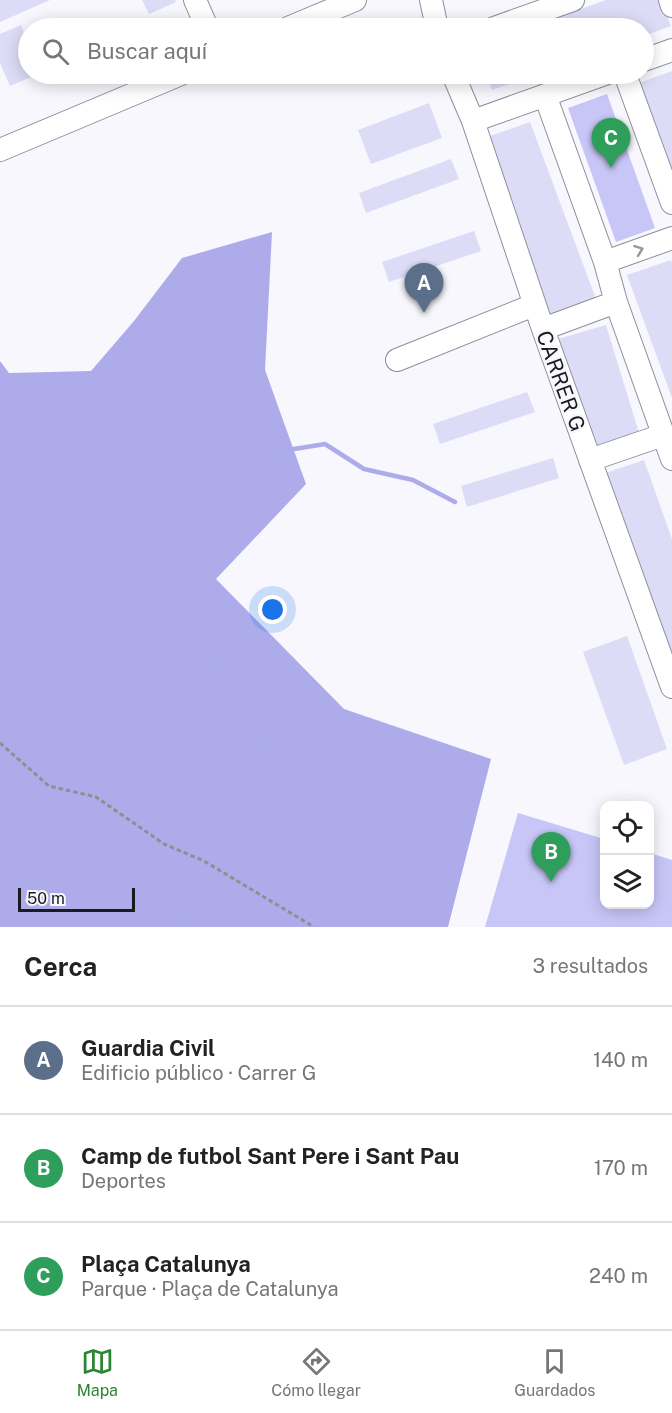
<!DOCTYPE html>
<html lang="es">
<meta charset="utf-8">
<style>
:root{--surface:#fff;--page:#f6f6f6;--text:#222;--muted:#767676;--line:#e0e0e0;--accent:#2d8432}
body{margin:0;font-family:"Public Sans",sans-serif;background:var(--page);color:var(--text)}
.controls{position:absolute;right:18px;bottom:18px;display:grid;overflow:hidden;border-radius:12px;box-shadow:0 3px 15px #0003}
.controls button{width:54px;height:54px;display:grid;place-items:center;padding:0;border:0;border-bottom:2px solid var(--line);background:var(--surface);color:var(--text);font:30px sans-serif}
.scale{position:absolute;left:18px;bottom:15px;width:117px;box-sizing:border-box;padding-left:6px;border:3px solid #1a1a1f;border-top:0;font-size:16px;line-height:21px;white-space:nowrap;color:#1a1a1f;-webkit-text-stroke:4px #f7f7fd;paint-order:stroke}
.you{position:absolute;left:273px;top:610px;width:21px;height:21px;margin:-15px;border:4px solid #fff;border-radius:50%;background:#1a73e8;box-shadow:0 0 0 9px #1a73e833}
.badge{display:grid;place-items:center;width:39px;height:39px;border-radius:50%;background:var(--accent);color:#fff;font-size:20px;font-weight:700}
.pin{position:absolute;translate:-50% -50px;filter:drop-shadow(0 2px 3px #0008)}
.pin::after{content:'';position:absolute;top:32px;width:21px;height:18px;background:inherit;clip-path:polygon(0 0,100% 0,50% 100%)}
.list{margin:0;padding:0;list-style:none}
h2{display:flex;justify-content:space-between;align-items:center;height:78px;margin:0;padding:0 24px;font-size:26px}
h2 small{font-size:20px;font-weight:400;color:var(--muted)}
.list li{display:grid;grid-template-columns:39px 1fr auto;gap:18px;align-items:center;box-sizing:border-box;height:108px;padding:0 24px;border-top:2px solid var(--line)}
.list b{display:block;font-size:22px;white-space:nowrap}
.list p{margin:0;font-size:20px;white-space:nowrap;color:var(--muted)}
.list em{font-size:20px;font-style:normal;color:var(--muted)}
.icon{flex:none;width:33px;height:33px;fill:none;stroke:currentColor;stroke-width:2;stroke-linecap:round;stroke-linejoin:round}
.map{position:relative;flex:none;width:672px;height:927px;overflow:hidden}
.search{position:absolute;background:var(--surface);box-shadow:0 3px 15px #0003;left:18px;right:18px;top:18px;height:66px;display:flex;align-items:center;gap:15px;box-sizing:border-box;padding:0 21px;border-radius:33px;color:var(--muted);font-size:22px}
.sheet{height:402px;background:var(--surface)}
nav{display:flex;justify-content:space-around;align-items:center;box-sizing:border-box;height:84px;border-top:2px solid var(--line);background:var(--surface);font-size:16px;color:var(--muted)}
nav a{display:grid;justify-items:center;gap:3px}
nav .on{color:var(--accent)}
.map>svg:first-child{display:block}
</style>
<div class="map">
<svg width="672" height="927" viewBox="0 0 672 927">
<rect width="100%" height="100%" fill="#f7f7fd"/>
<path fill="#c7c6f7" d="M607 94 655 228 616 242 568 108Z
M518 813 604 839V904H650V853L672 860V927H485Z"/>
<path fill="#adabe9" d="M272 232 265 370 306 484 216 579 344 709 491 759 448 927H0V361L9 373 91 371 134 321 182 258Z"/>
<g fill="none" stroke-linecap="round" stroke-linejoin="round">
<path stroke="#adace9" stroke-width="4.5" d="M172 927 176 920 231 867 257 820 267 779 261 736 246 709 219 674 199 632 191 585 198 546 212 500 248 463 288 450 325 444 364 469 413 480 455 502"/>
</g>
<path fill="#dcdcf6" d="M0 0H50L0 22Z
M142 0H175L176 2 149 14Z
M606 0H661L671 26 644 36V28H528Z
M21 25 28 43V74H38L10 86 0 63V34Z
M672 71V175L639 83Z
M486 74H538L492 90Z
M429 103 442 138 371 164 358 130Z
M530 122 596 299 550 316 484 138Z
M451 159 459 179 366 213 359 193Z
M474 231 481 251 389 282 382 262Z
M671 260 672 264V398L627 275Z
M606 325 639 433 598 446 594 434 588 436 558 339Z
M527 392 535 412 440 444 433 424Z
M553 458 559 478 467 507 461 486Z
M644 460 672 539V650L664 652 600 475Z
M627 636 667 749 624 765 583 652Z"/>
<g fill="none" stroke-linecap="round" stroke-linejoin="round">
<g stroke="#8f8f9c" stroke-width="24">
<path id="minor" d="M195 0 205 23
M431 0 437 28
M670 0 672 6
M288 28 355 0
M494 28 573 0
M644 60 672 50
M453 74 473 121 543 329 672 687
M625 74 672 203
M545 95 605 262 616 302 672 459
M473 121 605 74
M0 150 181 74
M605 262 672 238
M543 329 616 302
M397 360 534 305
M590 460 663 435"/>
</g>
<path stroke="#8e8e93" stroke-width="3" stroke-dasharray="4.5 3" stroke-linecap="butt" d="M0 743 49 786 96 797 164 844 204 861 314 927"/>
<use href="#minor" stroke="#fff" stroke-width="22"/>
</g>
<defs><path id="oneway-chevron" d="M-2-3.5L2.5 0L-2 3.5" fill="none" stroke-width="1.6" stroke-linecap="round" stroke-linejoin="round" transform="scale(1.5)"/></defs>
<use stroke="#98989a" href="#oneway-chevron" transform="translate(639 250) rotate(-20)"/>
<g text-anchor="middle" dominant-baseline="central" stroke-width="5" stroke-linejoin="round" paint-order="stroke">
<g font-size="21" fill="#1a1a1f" stroke="#f7f7fd">
<text transform="translate(561 381) rotate(70)">CARRER G</text>
</g>
</g>
</svg>
<div class="controls">
<button><svg class="icon" aria-label="locate" viewBox="0 0 24 24"><circle cx="12" cy="12" r="6"/><path d="M12 2v4M12 18v4M2 12h4M18 12h4"/></svg></button>
<button><svg class="icon" aria-label="layers" viewBox="0 0 24 24"><path d="M12 4l9 5-9 5-9-5zM3 14l9 5 9-5"/></svg></button>
</div>
<div class="scale">50 m</div>
<div class="you"></div>
<div class="pin badge" style="left:424px;top:313px;background:#5c6f8a">A</div>
<div class="pin badge" style="left:551px;top:882px;background:#2e9e5b">B</div>
<div class="pin badge" style="left:611px;top:168px;background:#2e9e5b">C</div>
<div class="search"><svg class="icon" aria-label="search" viewBox="0 0 24 24"><circle cx="10" cy="10" r="6"/><path d="M15 15l6 6"/></svg>Buscar aquí</div>
</div>
<section class="sheet">
<h2>Cerca<small>3 resultados</small></h2>
<ul class="list">
<li><span class="badge" style="background:#5c6f8a">A</span><div><b>Guardia Civil</b><p>Edificio público · Carrer G</p></div><em>140 m</em></li>
<li><span class="badge" style="background:#2e9e5b">B</span><div><b>Camp de futbol Sant Pere i Sant Pau</b><p>Deportes</p></div><em>170 m</em></li>
<li><span class="badge" style="background:#2e9e5b">C</span><div><b>Plaça Catalunya</b><p>Parque · Plaça de Catalunya</p></div><em>240 m</em></li>
</ul>
</section>
<nav>
<a class="on"><svg class="icon" aria-label="map" viewBox="0 0 24 24"><path d="M3 6l6-2 6 2 6-2v14l-6 2-6-2-6 2zM9 4v14M15 6v14"/></svg>Mapa</a>
<a><svg class="icon" aria-label="directions" viewBox="0 0 24 24"><path d="M12 3l9 9-9 9-9-9zM9 14v-3h6M13 9l2 2-2 2"/></svg>Cómo llegar</a>
<a><svg class="icon" aria-label="saved" viewBox="0 0 24 24"><path d="M7 4h10v16l-5-4-5 4z"/></svg>Guardados</a>
</nav>
